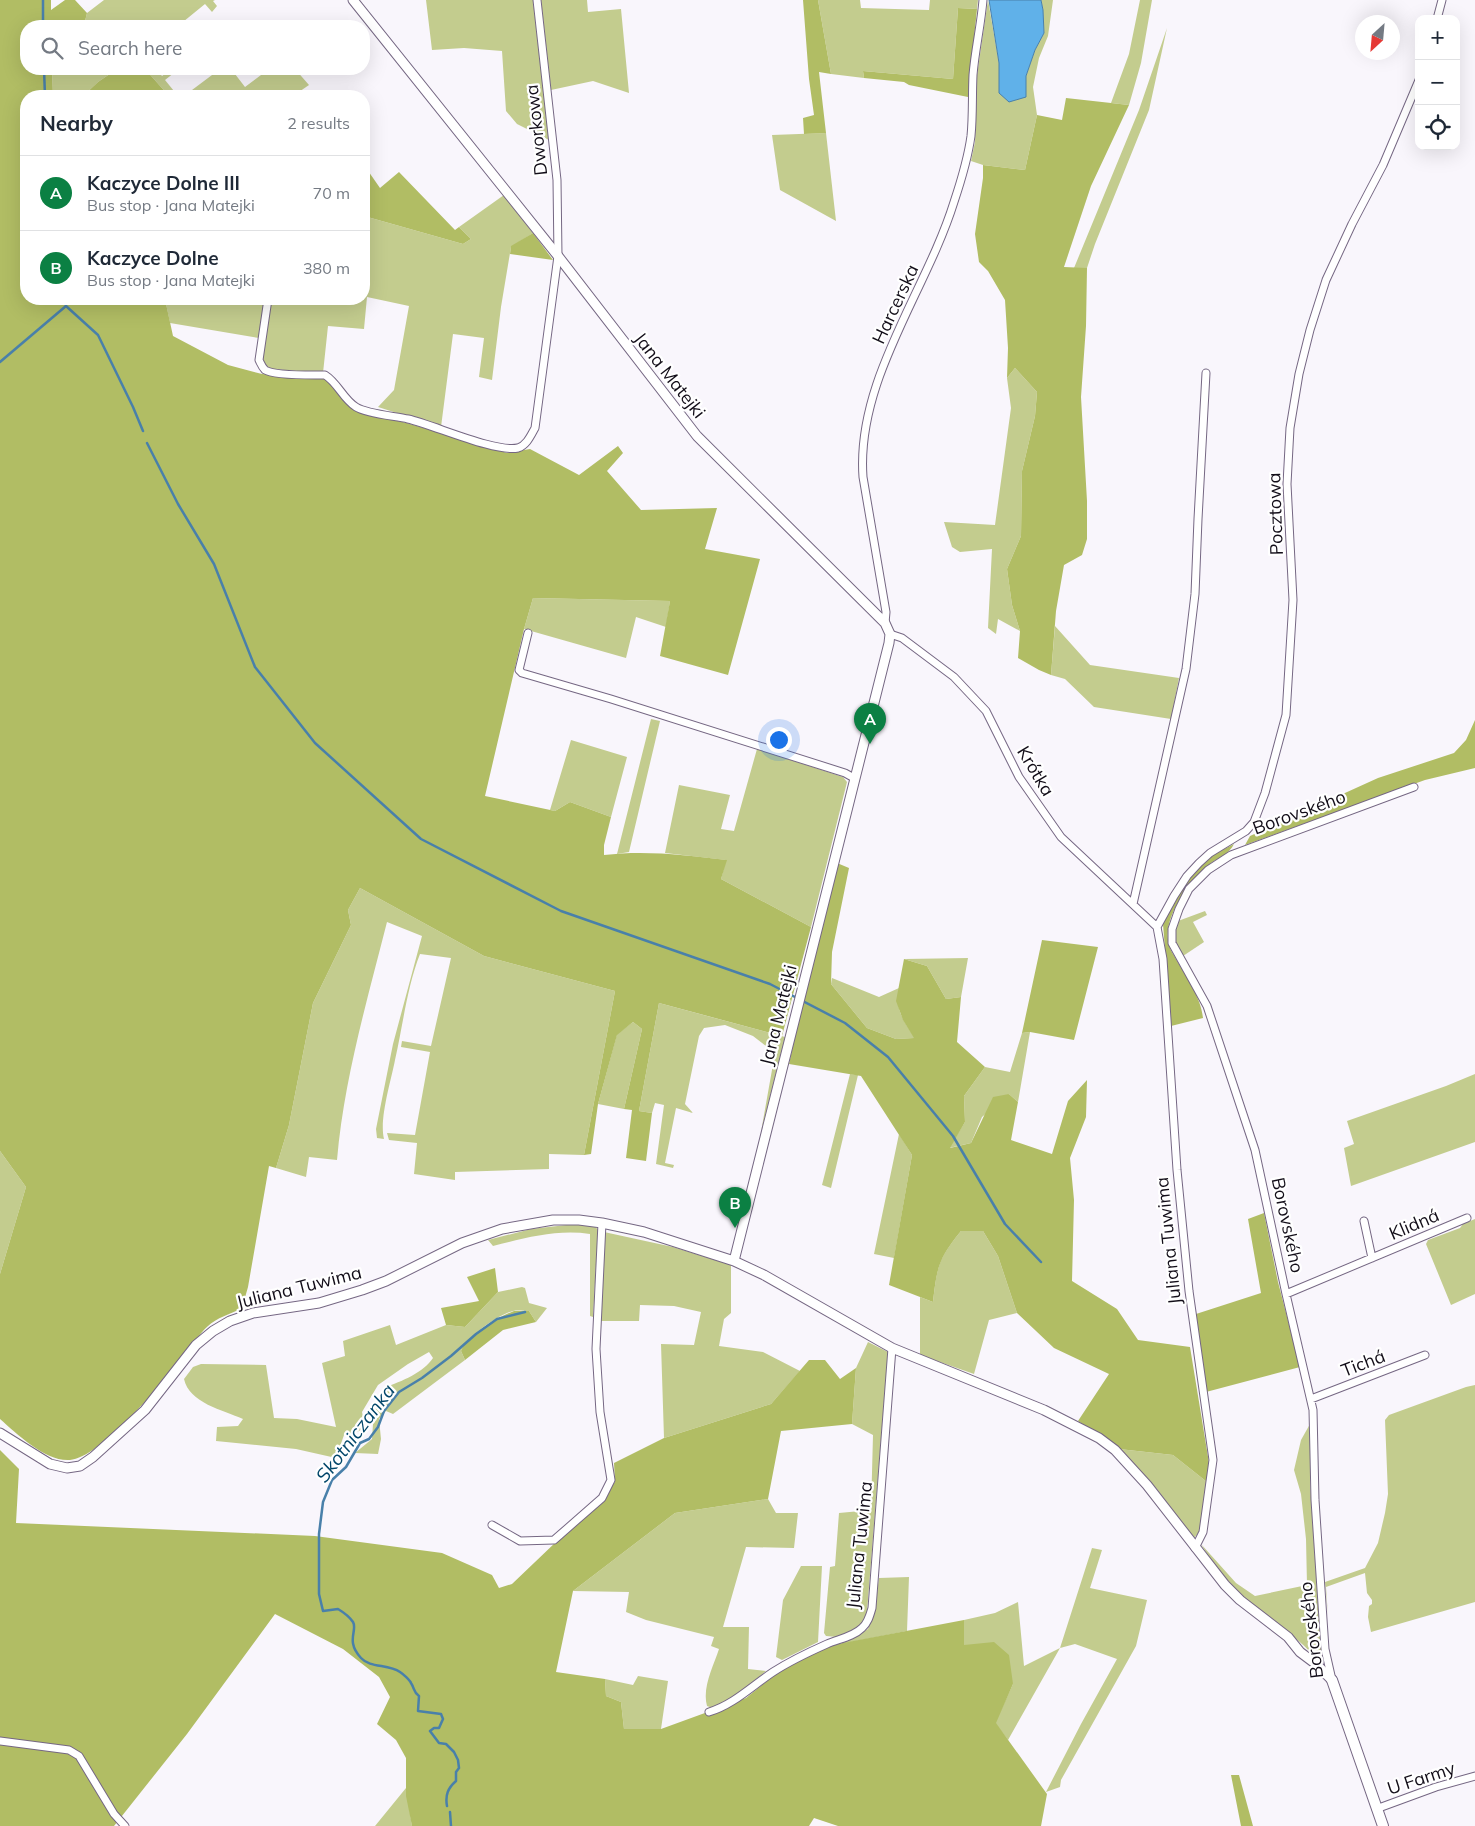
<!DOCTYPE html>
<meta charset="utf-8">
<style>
:root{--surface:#fff;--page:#f2f2f3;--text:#1f2937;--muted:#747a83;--line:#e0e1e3;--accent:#0b8043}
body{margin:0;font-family:Mulish,sans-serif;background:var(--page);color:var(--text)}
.controls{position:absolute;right:15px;top:15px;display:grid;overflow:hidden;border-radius:10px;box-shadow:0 5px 20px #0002}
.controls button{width:45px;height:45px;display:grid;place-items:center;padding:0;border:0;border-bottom:1px solid var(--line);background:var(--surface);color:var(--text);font:25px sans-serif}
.compass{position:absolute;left:1355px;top:15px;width:45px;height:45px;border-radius:50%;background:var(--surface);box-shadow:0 5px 20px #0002;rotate:206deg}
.you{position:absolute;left:778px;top:739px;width:18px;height:18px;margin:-12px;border:4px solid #fff;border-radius:50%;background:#1a73e8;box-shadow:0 0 0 8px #1a73e833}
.badge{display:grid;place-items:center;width:32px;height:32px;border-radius:50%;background:var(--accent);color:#fff;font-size:16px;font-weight:700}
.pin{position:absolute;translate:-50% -41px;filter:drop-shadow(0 1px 2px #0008)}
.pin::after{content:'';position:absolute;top:26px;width:18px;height:15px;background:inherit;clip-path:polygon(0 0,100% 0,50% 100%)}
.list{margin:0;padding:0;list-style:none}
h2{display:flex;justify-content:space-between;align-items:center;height:65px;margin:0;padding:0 20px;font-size:21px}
h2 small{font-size:16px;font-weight:400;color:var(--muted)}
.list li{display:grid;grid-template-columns:32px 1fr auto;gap:15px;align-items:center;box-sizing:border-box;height:75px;padding:0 20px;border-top:1px solid var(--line)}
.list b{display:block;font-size:19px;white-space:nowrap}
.list p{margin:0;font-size:16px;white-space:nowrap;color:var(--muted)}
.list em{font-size:16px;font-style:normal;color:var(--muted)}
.icon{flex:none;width:28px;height:28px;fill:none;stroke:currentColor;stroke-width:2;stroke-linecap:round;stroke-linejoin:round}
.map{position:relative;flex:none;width:1475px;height:1826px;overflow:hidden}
.search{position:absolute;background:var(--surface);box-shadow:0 5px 20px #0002;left:20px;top:20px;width:350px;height:55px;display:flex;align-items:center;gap:12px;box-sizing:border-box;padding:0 18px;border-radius:20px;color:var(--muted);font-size:19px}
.panel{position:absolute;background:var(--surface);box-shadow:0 5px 20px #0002;left:20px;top:90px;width:350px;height:215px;border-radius:20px}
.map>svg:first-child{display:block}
</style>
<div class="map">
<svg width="1475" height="1826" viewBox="0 0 1475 1826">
<rect width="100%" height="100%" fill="#f9f6fc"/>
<path fill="#c3cc8e" d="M104 0H215L213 1 217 6 212 12 205 4 178 26H81L84 25 87 13Z
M426 0H533L549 140 517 124 506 111 502 51 464 48 432 50Z
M541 0H587L588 12 621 9 629 93 593 81 551 90Z
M818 0H860L861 8 929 10 930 0H978L977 9 958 8 953 79 863 71 864 78 831 74Z
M988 0 999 63V93L1026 97V76L1035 50 1044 33 1043 10 1041 0H1053L1048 36 1039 58 1033 87 1037 115 1025 170 983 165 971 161 975 142 977 75Z
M1140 0H1152L1141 63 1129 105 1111 103 1129 54Z
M1167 28 1149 110 1095 244 1087 268H1074L1139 110Z
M52 69H117L98 82 83 96H53Z
M145 69H156L162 76 172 69H179L165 80 178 96H169Z
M220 69H241L235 74 245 87 269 69H295L309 85 293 96H184Z
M826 133 836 221 780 190 772 135Z
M504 195 533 233 511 247 501 307 492 380 479 377 484 338 453 334 441 427 378 407 394 390 409 306 367 297 364 329 328 326 323 373 272 369 264 365 263 358 270 299H364V216L463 244 471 239 459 227Z
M165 299H264L259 338 170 323Z
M1015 368 1037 392 1035 416 1022 471 1021 536 1007 569 1012 605 1020 631 998 619 996 634 988 628 992 549 960 552 952 547 944 522 995 525 1011 408 1007 378Z
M533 598 670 601 666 627 636 617 626 658 524 629Z
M1055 626 1090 665 1179 678 1171 719 1094 707 1065 679 1051 675Z
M651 719 660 721 629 852 617 854Z
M571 740 627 757 611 817 570 802 555 811 550 810Z
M757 749 843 777 847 782 811 927 721 879 726 860 665 853 679 785 730 795 721 829 734 831Z
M360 888 484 956 615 991 584 1155 549 1154V1169L455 1172V1180L414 1174 417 1143 389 1140 387 1133 415 1135 430 1052 401 1047 402 1041 431 1046 451 958 420 954C407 987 403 1025 395 1060 391 1081 379 1119 384 1139L377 1138 376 1129 393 1044 422 936 387 922C367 1001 344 1079 337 1160L309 1157 306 1177 276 1168 289 1125 313 1003 351 925 348 910Z
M1205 911 1207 915 1193 922 1204 942 1183 956 1173 936 1178 921Z
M968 958 961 997 946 999 927 966 904 959Z
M832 978 879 997 899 988C895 1010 903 1020 915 1038L896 1039 867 1028 831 984Z
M659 1003 785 1037 761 1132 775 1053 753 1036 725 1025 704 1028 699 1036 685 1104 693 1113 676 1108 665 1163 674 1165 673 1168 656 1164 664 1105 655 1103 652 1113 639 1111Z
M633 1022 642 1029 624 1109 598 1104 617 1034Z
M1030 1032 1018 1102 1009 1094 982 1117 971 1143 949 1148 965 1122 964 1096 985 1067 1010 1072 1022 1033Z
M850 1074 858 1075 831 1188 822 1185Z
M1475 1074V1142L1351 1186 1344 1148 1354 1144 1347 1121 1446 1086Z
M899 1134 912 1155 894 1258 874 1254Z
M0 1151 26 1187 0 1274Z
M1475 1219V1294L1451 1305 1426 1244 1428 1240 1460 1228 1463 1224Z
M575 1224 595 1226 598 1230 593 1317 590 1316V1234C557 1229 525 1238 493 1246L488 1240 531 1229Z
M961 1231H983L998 1256 1017 1313 989 1320 974 1374 920 1355V1297L933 1302C937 1267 938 1259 961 1231Z
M604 1232 673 1247 731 1265V1313L724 1319 719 1346 763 1352 800 1371 771 1404 664 1438 661 1344 694 1345 701 1312 674 1306 640 1305 639 1321H600Z
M522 1287 525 1288 529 1303 547 1308 536 1322 529 1311C524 1311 518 1310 513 1311 499 1314 467 1337 461 1351L465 1360 393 1414 386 1411 379 1419 381 1439 378 1454 355 1453 372 1439 373 1424 372 1414 378 1405 385 1387C401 1382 424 1372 433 1358L429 1352 408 1364 378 1385 362 1412 365 1427 359 1431 344 1435 336 1458 296 1449 216 1441 217 1427 238 1426 243 1419C223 1410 189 1403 184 1379L193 1367 201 1364 266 1365 274 1418 297 1419 336 1427 322 1363 345 1356 343 1341 390 1325 396 1345 446 1325 465 1327 498 1292Z
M868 1342 888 1352 867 1612 861 1626 837 1637 826 1636 824 1633 830 1567 835 1566 839 1513 871 1510 873 1435 852 1424 856 1368Z
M1475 1385V1602L1371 1632 1368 1617 1369 1606 1372 1604V1600L1367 1593 1365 1573 1326 1587 1328 1617 1325 1582 1365 1568 1378 1543 1385 1513 1388 1494 1385 1420 1389 1415 1466 1387Z
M1310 1424V1482L1322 1666C1302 1638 1272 1623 1247 1600 1229 1584 1213 1564 1201 1544L1236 1583 1255 1596 1307 1585 1306 1539 1301 1494 1294 1470 1301 1440Z
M1119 1449 1173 1455 1207 1482 1200 1531 1194 1538 1156 1488Z
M768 1499 776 1513H798L794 1548 746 1547 723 1627H749L748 1669 766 1671 736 1696 715 1709 707 1706C702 1688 713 1667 719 1649L711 1646 714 1637 646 1620 626 1612 629 1592 573 1591 675 1513Z
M1092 1548 1102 1550 1090 1588 1147 1600 1136 1646 1061 1780 1060 1787 1046 1792 1081 1724 1117 1659 1075 1644 1060 1648 1008 1740 995 1723 1013 1684 964 1645V1620L995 1613 1018 1602 1024 1666 1060 1648Z
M801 1566H822L818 1642 782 1660 776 1657 783 1600Z
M909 1577 907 1631 841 1644 868 1629 874 1614 879 1578Z
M638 1676 668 1681 661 1729H624L621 1702 606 1696 605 1679 633 1685Z
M406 1788 412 1826H375Z"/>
<path fill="#b1bd64" d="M0 0H51V10L65 0H75L87 13 84 25 81 26H26V69H52L53 96H26V299H165L173 336 228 365 262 374 324 378 358 412 407 423 507 453 530 449 579 475 618 446 623 453 607 471 641 510 717 508 705 549 760 559 728 675 660 656 670 601 533 598 524 629 485 796 555 811 570 802 611 817 604 845V855C645 850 685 855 727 860L721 879 811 927 782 1036 659 1003 639 1111 652 1113 646 1161 626 1158 632 1110 624 1109 642 1029 633 1022 617 1035 598 1104 591 1154 584 1155 615 991 484 956 360 888 348 910 351 925 313 1003 289 1125 276 1168 269 1166 248 1287 242 1308C231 1314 216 1318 208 1326 198 1335 190 1348 182 1359 163 1382 100 1458 70 1460 46 1462 17 1434 0 1419V1274L26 1187 0 1151Z
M803 0H818L831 74 819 72 826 133 804 134 803 118 814 115 809 79Z
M958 8 977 9 968 97 909 85 904 82 864 78 863 71 953 79Z
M117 69H145L169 96H83L98 82Z
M1066 98 1129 105 1091 186 1064 267 1087 268 1086 326 1081 397 1087 501V539L1082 555 1064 565 1056 611 1051 675 1039 670 1018 658 1020 631 1012 605 1007 569 1021 536 1022 471 1035 416 1037 392 1015 368 1007 378 1008 348 1005 300 988 271 979 262 975 234 983 178V165L1025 170 1037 115 1062 120Z
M364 165 380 188 399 172 455 230 459 227 471 239 463 244 364 216Z
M533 233 553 260 510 254 511 246Z
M1475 720V768L1425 780 1245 845 1250 836 1378 778 1454 753 1466 740Z
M1234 844C1229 854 1220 857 1211 863 1191 880 1161 917 1169 945 1170 950 1174 955 1176 959 1186 977 1201 997 1203 1018L1171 1026 1163 924 1174 900 1189 878 1211 856Z
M837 863 849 868 832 952 831 984 867 1028 896 1039 914 1038 903 1020 896 1001 904 959 927 966 946 999 961 997 957 1042 985 1067 964 1096 965 1122 950 1148 971 1143 993 1097 1009 1094 1018 1102 1011 1140 1052 1154 1068 1101 1087 1080 1086 1117 1070 1158 1074 1200 1072 1281 1117 1309 1138 1340 1190 1347 1209 1463 1207 1482 1173 1455 1119 1449 1078 1421 1109 1374 1054 1348 1017 1313 998 1256 983 1231H961C938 1259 937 1268 933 1302L889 1285 912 1155 861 1076 789 1064 812 960Z
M1042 940 1098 947 1074 1040 1030 1032 1022 1033Z
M1264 1213 1278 1282 1300 1367 1206 1392 1196 1314 1261 1293 1248 1219Z
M495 1268 498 1292 465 1327 446 1325 441 1308 479 1301 467 1277Z
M514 1311H529L536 1322 503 1330 465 1360 461 1351C468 1335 498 1317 514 1311Z
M809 1360H825L840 1379 856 1368 852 1424 781 1431 768 1499 675 1513 573 1591 556 1672 605 1679 606 1696 621 1702 624 1729H661L746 1698 782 1669 827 1646 964 1620V1645L994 1642 1009 1655 1013 1684 996 1723 1047 1794 1041 1826H838L814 1818 809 1826H412L406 1796V1758L396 1740 377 1724 390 1697 379 1677 343 1649 275 1614 187 1734 114 1826H0V1450L19 1469 16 1523 315 1536 442 1553 492 1575 499 1588 512 1584 602 1498 615 1482 614 1463 664 1438 771 1404Z
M1231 1775H1239L1253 1826H1241Z"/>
<path fill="#60b1e9" stroke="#4980aa" d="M989 0H1041L1043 10 1044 33 1035 50 1026 76V97L1009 102 999 93V63Z"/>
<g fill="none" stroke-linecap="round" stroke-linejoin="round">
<path stroke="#4980aa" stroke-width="2.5" d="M43 0V26
M44 69 45 96
M64 299 66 306 98 335 133 407 143 431
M0 362 66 306
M147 443 178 504 214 564 255 667 315 743 421 839 561 911 770 984 845 1023 888 1057 953 1136 1005 1224 1041 1262
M447 1806C445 1795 448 1788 456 1781V1772L459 1768 458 1760 454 1752 446 1744 439 1743 430 1731 434 1728H439L443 1719 441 1714 418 1711 419 1696C413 1692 415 1689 411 1683 410 1680 403 1674 400 1672 388 1664 370 1668 361 1658 345 1641 358 1630 353 1622 349 1616 343 1612 338 1609L323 1611 319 1594V1534L323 1502 332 1480 346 1467 360 1443 369 1439 378 1427 384 1411 399 1392 422 1378 451 1356 476 1334 497 1319 525 1312
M450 1812 451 1826"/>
<g stroke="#756783" stroke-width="9">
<path id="minor" d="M1437 19 1442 0
M268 299 259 360C261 364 262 367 265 370 275 376 312 375 325 375 338 383 343 399 356 407 367 414 395 416 408 419 434 425 496 453 518 448 527 445 531 435 535 428L558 256 557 180 537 0
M885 623 886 612 863 477C856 380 926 292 954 202 961 181 968 158 971 136 973 116 972 96 973 75 975 50 981 25 983 0
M528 633 519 670 522 673 611 699 845 773 854 778
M890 634 902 638 954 677 986 711 1019 777 1061 837 1157 927
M1133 904 1186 669 1195 594 1198 519 1206 373
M1157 927 1174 896 1187 876 1199 863 1210 853 1246 831 1254 822 1265 793 1286 715 1293 600 1287 484 1290 428 1299 374 1310 330 1326 280 1352 224 1383 165 1419 80
M1157 927 1163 959 1177 1170 1189 1291 1213 1460 1203 1532 1195 1548
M1364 1221 1372 1258
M1286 1294 1467 1218
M1311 1399 1425 1355
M492 1525 520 1541 554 1540 602 1498 611 1480 600 1412 596 1349 602 1223
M1332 1680 1325 1649 1315 1500 1313 1410 1286 1294 1255 1150 1207 1006 1172 943V929L1179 909 1189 889 1208 870 1231 855 1414 787
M709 1712C733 1705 752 1686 773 1672 790 1661 809 1652 827 1644 838 1639 853 1637 862 1628 868 1623 870 1615 872 1608L892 1348
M0 1741 69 1750 79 1756 114 1814 125 1826
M1376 1809 1436 1787 1475 1776"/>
</g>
<g stroke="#756783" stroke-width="11">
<path id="tertiary" d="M353 0 558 256 697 436 885 623 890 634 889 643 734 1261
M0 1433 50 1464 67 1468 80 1466 93 1457 145 1410 196 1345 213 1331 230 1321 253 1313 319 1303 362 1290 386 1281 462 1243 502 1229 553 1220H579L602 1223 644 1232 734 1261 764 1275 892 1348 1044 1410 1099 1438 1115 1450 1147 1485 1225 1585 1240 1600 1288 1637 1300 1652 1316 1664 1332 1680"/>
</g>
<g stroke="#756783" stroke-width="12">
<path id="secondary" d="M1332 1680 1383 1826"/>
</g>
<use href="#minor" stroke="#fff" stroke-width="7"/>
<use href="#tertiary" stroke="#fff" stroke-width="9"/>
<use href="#secondary" stroke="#fff" stroke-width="10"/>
</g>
<g text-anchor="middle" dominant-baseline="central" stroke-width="4.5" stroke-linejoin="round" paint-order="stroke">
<g font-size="18" fill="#120d18" stroke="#fff">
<text transform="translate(536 130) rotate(-96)">Dworkowa</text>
<text transform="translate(895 304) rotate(-65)">Harcerska</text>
<text transform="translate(670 375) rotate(52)">Jana Matejki</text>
<text transform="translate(1275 514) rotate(-92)">Pocztowa</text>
<text transform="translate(1036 771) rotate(59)">Krótka</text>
<text transform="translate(1299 812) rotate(-20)">Borovského</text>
<text transform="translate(778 1015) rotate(-76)">Jana Matejki</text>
<text transform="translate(1414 1224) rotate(-23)">Klidná</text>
<text transform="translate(1288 1225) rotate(78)">Borovského</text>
<text transform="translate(1168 1241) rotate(-96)">Juliana Tuwima</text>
<text transform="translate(299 1287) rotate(-14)">Juliana Tuwima</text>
<text transform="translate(1363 1363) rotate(-21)">Tichá</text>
<text transform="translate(859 1545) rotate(-84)">Juliana Tuwima</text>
<text transform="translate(1311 1630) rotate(-97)">Borovského</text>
<text transform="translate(1421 1778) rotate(-18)">U Farmy</text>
</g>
<g font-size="19" font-style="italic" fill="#02466a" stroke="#fff">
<text transform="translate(355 1433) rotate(-53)">Skotniczanka</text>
</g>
</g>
</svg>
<div class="controls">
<button>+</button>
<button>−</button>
<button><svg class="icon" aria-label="locate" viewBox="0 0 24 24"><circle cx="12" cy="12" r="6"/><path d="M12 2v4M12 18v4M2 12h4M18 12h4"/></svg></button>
</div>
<svg class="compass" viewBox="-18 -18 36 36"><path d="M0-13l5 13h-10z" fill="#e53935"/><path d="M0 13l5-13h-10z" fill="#747a83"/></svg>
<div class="you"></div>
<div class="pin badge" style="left:870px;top:744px">A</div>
<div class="pin badge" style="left:735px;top:1228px">B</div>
<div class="search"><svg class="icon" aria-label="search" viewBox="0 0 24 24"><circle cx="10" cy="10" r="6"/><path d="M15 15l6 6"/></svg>Search here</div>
<section class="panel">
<h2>Nearby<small>2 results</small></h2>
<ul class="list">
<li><span class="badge">A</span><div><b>Kaczyce Dolne III</b><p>Bus stop · Jana Matejki</p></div><em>70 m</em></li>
<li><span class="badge">B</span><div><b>Kaczyce Dolne</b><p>Bus stop · Jana Matejki</p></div><em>380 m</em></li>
</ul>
</section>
</div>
